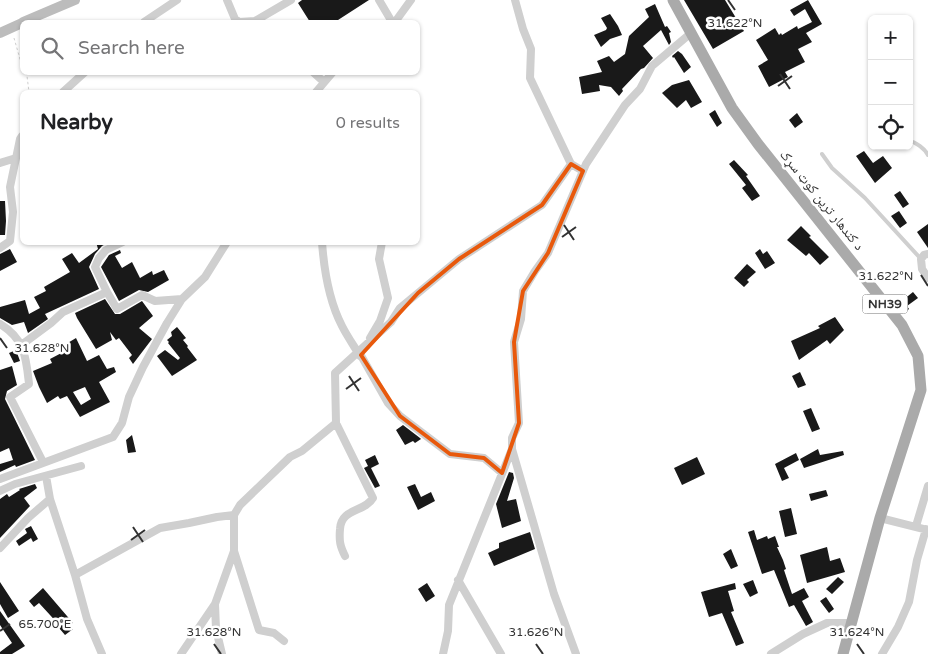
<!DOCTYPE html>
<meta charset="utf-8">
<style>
:root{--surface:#fff;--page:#f6f6f6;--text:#202124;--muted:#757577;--line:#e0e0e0}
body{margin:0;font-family:"Varela Round","Noto Naskh Arabic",sans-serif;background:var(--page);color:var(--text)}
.controls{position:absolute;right:15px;top:15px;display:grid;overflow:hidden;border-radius:8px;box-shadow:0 1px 4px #0004}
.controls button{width:45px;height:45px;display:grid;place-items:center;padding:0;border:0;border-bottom:1px solid var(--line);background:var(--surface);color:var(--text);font:25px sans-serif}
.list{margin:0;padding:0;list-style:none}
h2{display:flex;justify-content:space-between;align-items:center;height:65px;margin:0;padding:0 20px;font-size:21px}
h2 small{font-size:16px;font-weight:400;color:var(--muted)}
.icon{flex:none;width:28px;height:28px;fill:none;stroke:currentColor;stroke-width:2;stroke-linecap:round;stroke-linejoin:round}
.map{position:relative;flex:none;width:928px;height:654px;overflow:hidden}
.search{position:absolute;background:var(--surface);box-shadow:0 1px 4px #0004;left:20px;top:20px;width:400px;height:55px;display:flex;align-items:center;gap:12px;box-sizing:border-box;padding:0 18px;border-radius:8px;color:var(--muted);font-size:19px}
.panel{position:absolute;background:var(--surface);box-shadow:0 1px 4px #0004;left:20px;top:90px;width:400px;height:155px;border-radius:8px}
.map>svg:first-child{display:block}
</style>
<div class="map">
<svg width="928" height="654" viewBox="0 0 928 654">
<rect width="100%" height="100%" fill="#fff"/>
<path fill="#191919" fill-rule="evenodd" d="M302 0H369L338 20 340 22H310L298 3Z
M684 0H725L744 31 713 49Z
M808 0 822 24 806 33 812 42 798 49 805 62 785 72 788 77 769 87 758 66 768 60 756 40 775 28 779 35 781 33 782 35 797 26 798 29 812 22 805 9 794 16 790 10Z
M655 4 665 27 667 26 671 32 669 33 671 42 669 45 661 30 643 46 653 58 644 68 641 69 622 89 623 91 619 96 611 87 599 85 600 91 582 94 579 77 602 72 597 61 609 56 614 62 625 54 629 36 649 17 645 9Z
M610 14 618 26 622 35 610 39 601 47 594 35 606 30 607 28 601 18Z
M678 51 682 54 691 67 684 73 674 57 673 58 672 56Z
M689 80 702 102 691 108 686 100 677 108 662 93 672 85Z
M715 110 722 123 717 127 709 114Z
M797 113 803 122 795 128 789 120Z
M864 151 873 163 883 156 892 168 875 183 856 156Z
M734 160 748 175 746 176 760 196 752 201 742 188 746 185 729 164Z
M900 191 909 204 903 208 894 195Z
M0 201H5L6 221 5 235H0Z
M899 211 907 223 900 228 891 216Z
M928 224V248L917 232Z
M801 226 811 236 809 237 829 257 820 265 809 253 806 256 787 240Z
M96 242H109L102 246 95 254 89 267 99 289 45 314 48 319 28 333 24 322 12 325 0 318V307L25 300 29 314 40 308 34 297 46 291 44 287 70 272 62 259 72 253 79 263 98 249Z
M10 249 17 262 0 271V254Z
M760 249 763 254 767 251 775 263 765 269 755 253Z
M120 250 121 253 115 256 122 268 132 262 140 278 152 271 153 275 164 270 169 280 148 292 139 290 119 301 101 267 109 255Z
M747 264 756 272 747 280 749 282 744 287 734 278Z
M913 292 918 298 907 306 909 309 904 313 893 299 899 294 903 300Z
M105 299 115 314H120L142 301 153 316 139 328 152 339 133 364 129 358 132 355 119 338 116 340 110 332 112 340 96 349 77 318 75 313Z
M835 317 844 330 830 344 827 340 799 360 791 341 820 328 818 326Z
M177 327 186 338 183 340 188 346 187 347 197 360 172 376 157 356 165 350 178 360 180 358 168 343 169 342 167 340 172 336 171 332Z
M76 338 87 361 99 355 107 369 114 367 116 372 99 382 110 402 80 417 67 396 60 399 58 396 47 403 39 387 33 371 52 363 50 359 69 349 66 344ZM85 387 91 399 81 405 73 392Z
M16 350 20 361 14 363 9 353Z
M12 366 17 385 7 391 5 399 35 460 16 467 15 465 0 472V464L13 460 9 448 0 452V370Z
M800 372 806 385 798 388 792 376Z
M811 408 820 429 812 432 803 411Z
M403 425 420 438 421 439 415 443 413 441 405 445 396 430Z
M132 435 136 452 128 453 126 440Z
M818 449 820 455 843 451 844 455 804 468 800 459Z
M796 453 799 460 784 468 789 478 782 481 775 464Z
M375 455 379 464 371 468 380 486 375 488 364 468 368 466 365 460Z
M697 457 705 474 682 485 674 468Z
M509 472 513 473 514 478 507 501 516 499 521 521 502 528 496 504Z
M35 484 37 488 24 498 30 506 0 538V499L7 494 9 497 20 490 19 489Z
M415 484 421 497 431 492 435 501 418 510 407 487Z
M826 490 828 496 811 501 809 494Z
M791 508 797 534 785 537 779 511Z
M31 526 38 539 33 542 31 538 19 546 16 541 27 533 25 529Z
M754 530 757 540 767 536 768 539 775 536 779 547H777L783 560 786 569 784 570 792 594 804 588 809 597 802 601 813 622 806 626 794 605 789 607 774 570 762 574 748 532Z
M530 532 535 549 494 566 488 553 499 548V543Z
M827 547 830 561 840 558 845 572 807 583 800 555Z
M731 549 738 566 731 569 723 554Z
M838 577 844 582 832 594 826 589Z
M753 580 758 593 750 597 743 584Z
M0 582 19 611 8 618 0 604Z
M427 583 435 596 426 602 418 589Z
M735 583 736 589 728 591 734 611 731 612 744 643 736 646 722 613 709 617 701 592Z
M43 588 73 623 70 625 73 629 65 635 59 628 61 627 39 603 34 607 29 601Z
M826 597 834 609 829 613 820 601Z
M0 611 25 646 12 654H0V652L12 643 0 625Z"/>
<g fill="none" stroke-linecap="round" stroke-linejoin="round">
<path stroke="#cfcfcf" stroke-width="1" stroke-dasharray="2.5 2.5" stroke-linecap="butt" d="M14 38 22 66
M26 72 27 76 29 92"/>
<path stroke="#cfcfcf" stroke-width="4" d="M909 141C916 142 925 149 928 155
M822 154 832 168 865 198 921 259"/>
<path stroke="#cfcfcf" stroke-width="8" d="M227 0 235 19 239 22
M379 0 392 22
M515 0 523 29 531 49 530 78 571 164 583 171
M144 22 177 0
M239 22 255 21 291 0
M395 22 411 0
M313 72 324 82
M63 92 85 72
M316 92 333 72
M0 163 16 158
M322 242C324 270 329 301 342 326 347 336 354 346 360 356
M0 248 10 241 13 212 10 187 20 139 22 136
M928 254 924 255 921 259 922 269 928 278
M107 292 95 267 99 258 106 250 123 242
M0 324C25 339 26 357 29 384L10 397 43 462
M370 338 380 321 388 298 379 259 382 242
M20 346 51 323 63 312 107 292 117 309 142 295 155 301 182 299
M359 352 388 403 400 416 450 454 484 458 502 473
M512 449 554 594 576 654
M46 476 50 499 75 575 87 619 102 654
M0 479 113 437 122 423 129 397 143 367 167 323 182 299 205 277 227 242
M0 491 15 484 81 466
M880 518 928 530
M916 526 928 486
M0 548 28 518 50 499
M234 551 259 630 274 633 284 641
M345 556C340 546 339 541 340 529 341 508 365 512 373 498L336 423 335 373 391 322 400 308 459 259 542 205 571 164
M75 575 160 528 189 523 217 517 234 515
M458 580 501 654
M181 654 215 604
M222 654 216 629 215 604 234 551V515L240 505 290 457 302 451 336 423
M443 654 448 631 449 605 512 449V438L519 423 514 342 521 319 523 291 535 271 548 253 586 164 625 105 640 89 652 66 691 33
M771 654 803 634 827 623H851
M882 654 898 627 909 602 917 560 926 529"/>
<path stroke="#bcbcbc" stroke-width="10" d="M23 22 75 0
M0 33 22 23"/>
<path stroke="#aaa" stroke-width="11" d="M673 0 732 108 758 144 902 325 918 356 921 390 880 518 843 654"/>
</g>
<path fill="none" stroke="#e8590c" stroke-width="4" stroke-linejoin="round" d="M571 164 583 171 548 253 523 291 514 342 519 423 502 473 484 458 450 454 400 416 361 355 418 293 459 259 542 205Z"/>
<path fill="none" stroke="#323232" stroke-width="2" d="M728 0 735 10M780 74 790 89M778 86 792 76M564 225 574 240M562 237 576 227M921 275 928 286M0 338 7 348M349 376 359 391M346 389 361 378M133 527 143 542M131 540 145 530M0 631 10 624M214 644 221 654M536 644 543 654M857 644 864 654"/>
<g text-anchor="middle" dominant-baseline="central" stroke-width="5" stroke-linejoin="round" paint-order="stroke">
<rect fill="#fff" stroke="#707070" stroke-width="1" x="862.5" y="294.5" width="45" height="19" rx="4"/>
<g font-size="12" font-weight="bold" fill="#323232">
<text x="885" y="304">NH39</text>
</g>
<g font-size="14" fill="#323232" stroke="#fff">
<text transform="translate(822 200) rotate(51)">د کندهار ترين کوټ سړک</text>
</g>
</g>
<g font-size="12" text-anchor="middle" fill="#323232" stroke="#fff" stroke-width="5" stroke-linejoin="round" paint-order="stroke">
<text x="735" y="27">31.622°N</text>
<text x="886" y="280">31.622°N</text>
<text x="42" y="352">31.628°N</text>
<text x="45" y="628">65.700°E</text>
<text x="214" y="636">31.628°N</text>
<text x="536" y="636">31.626°N</text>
<text x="857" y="636">31.624°N</text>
</g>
</svg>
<div class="controls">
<button>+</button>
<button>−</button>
<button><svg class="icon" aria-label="locate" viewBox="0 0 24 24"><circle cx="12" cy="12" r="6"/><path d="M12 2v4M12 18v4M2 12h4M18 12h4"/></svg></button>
</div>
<div class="search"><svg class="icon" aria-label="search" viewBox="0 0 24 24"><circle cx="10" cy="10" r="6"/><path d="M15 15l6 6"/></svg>Search here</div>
<section class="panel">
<h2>Nearby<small>0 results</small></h2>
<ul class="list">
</ul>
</section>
</div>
